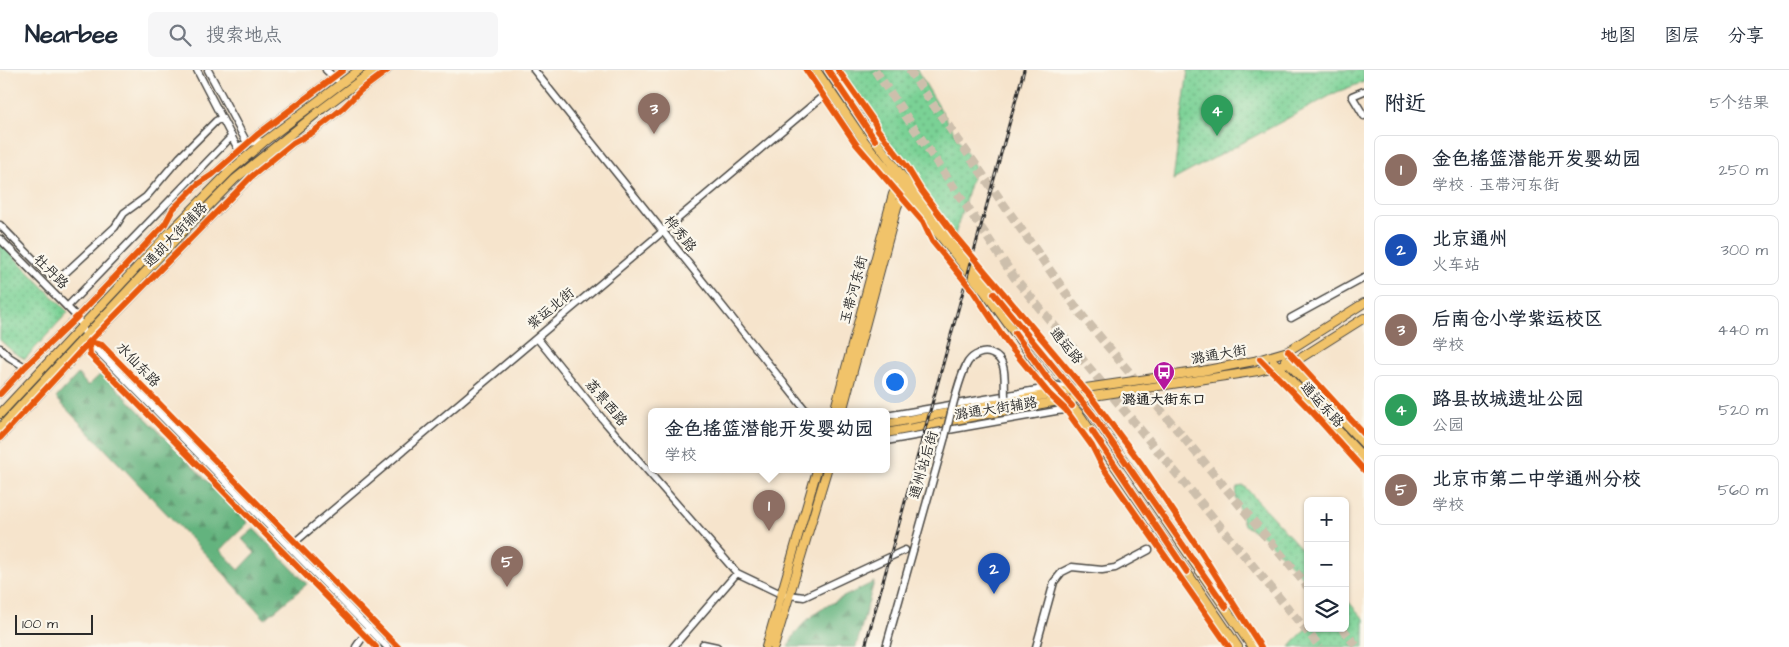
<!DOCTYPE html>
<html lang="zh">
<meta charset="utf-8">
<style>
:root{--surface:#fff;--page:#f6f6f7;--text:#1f2937;--muted:#747a83;--line:#e0e1e3;--accent:#d93025}
body{margin:0;font-family:"Architects Daughter","LXGW WenKai TC",sans-serif;background:var(--page);color:var(--text)}
.controls{position:absolute;right:15px;bottom:15px;display:grid;overflow:hidden;border-radius:8px;box-shadow:0 1px 4px #0004}
.controls button{width:45px;height:45px;display:grid;place-items:center;padding:0;border:0;border-bottom:1px solid var(--line);background:var(--surface);color:var(--text);font:25px sans-serif}
.scale{position:absolute;left:15px;bottom:12px;width:78px;box-sizing:border-box;padding-left:5px;border:2px solid #2b2b2b;border-top:0;font-size:14px;line-height:18px;white-space:nowrap;color:#2b2b2b;-webkit-text-stroke:4px #fbf7ec;paint-order:stroke}
.you{position:absolute;left:894px;top:311px;width:18px;height:18px;margin:-12px;border:4px solid #fff;border-radius:50%;background:#1a73e8;box-shadow:0 0 0 8px #1a73e833}
.badge{display:grid;place-items:center;width:32px;height:32px;border-radius:50%;background:var(--accent);color:#fff;font-size:16px;font-weight:700}
.pin{position:absolute;translate:-50% -41px;filter:drop-shadow(0 1px 2px #0008)}
.pin::after{content:'';position:absolute;top:26px;width:18px;height:15px;background:inherit;clip-path:polygon(0 0,100% 0,50% 100%)}
.popup{position:absolute;left:648px;top:338px;width:242px;height:65px;box-sizing:border-box;display:grid;place-content:center;border-radius:8px;background:var(--surface);filter:drop-shadow(0 1px 4px #0005);font-size:16px;white-space:nowrap;color:var(--muted)}
.popup b{font-size:19px;color:var(--text)}
.popup::after{content:'';position:absolute;left:50%;top:100%;margin-left:-10px;border:10px solid transparent;border-top-color:var(--surface)}
.list{margin:0;padding:0;list-style:none}
h2{display:flex;justify-content:space-between;align-items:center;height:65px;margin:0;padding:0 20px;font-size:21px}
h2 small{font-size:16px;font-weight:400;color:var(--muted)}
.list li{display:grid;grid-template-columns:32px 1fr auto;gap:15px;align-items:center;box-sizing:border-box;height:70px;margin:0 10px 10px;padding:0 10px;border:1px solid var(--line);border-radius:8px}
.list b{display:block;font-size:19px;white-space:nowrap}
.list p{margin:0;font-size:16px;white-space:nowrap;color:var(--muted)}
.list em{font-size:16px;font-style:normal;color:var(--muted)}
.icon{flex:none;width:28px;height:28px;fill:none;stroke:currentColor;stroke-width:2;stroke-linecap:round;stroke-linejoin:round}
.map{position:relative;flex:none;width:1364px;height:577px;overflow:hidden}
header{display:flex;align-items:center;gap:30px;box-sizing:border-box;height:70px;padding:0 25px;background:var(--surface);border-bottom:1px solid var(--line)}
header strong{font-size:24px}
nav{display:flex;gap:28px;margin-inline-start:auto;font-size:18px}
.search{width:350px;height:45px;background:var(--page);display:flex;align-items:center;gap:12px;box-sizing:border-box;padding:0 18px;border-radius:8px;color:var(--muted);font-size:19px}
main{display:flex}
aside{flex:1;background:var(--surface)}
.map>svg:first-child{display:block}
</style>
<header>
<strong>Nearbee</strong>
<div class="search"><svg class="icon" aria-label="search" viewBox="0 0 24 24"><circle cx="10" cy="10" r="6"/><path d="M15 15l6 6"/></svg>搜索地点</div>
<nav><a>地图</a><a>图层</a><a>分享</a></nav>
</header>
<main>
<div class="map">
<svg width="1364" height="577" viewBox="0 0 1364 577">
<defs>
<pattern id="forest-firs" width="22" height="20" patternUnits="userSpaceOnUse" patternTransform="scale(1.25)"><rect width="22" height="20" fill="#63b37e"/><path d="M5 1l3.5 6h-7zM16 11l3.5 6h-7z" fill="#529267"/></pattern>
<pattern id="park-dots" width="8" height="8" patternUnits="userSpaceOnUse" patternTransform="scale(1.25)"><rect width="8" height="8" fill="#7ad195"/><path d="M2 2h.1M6 6h.1" fill="none" stroke="#64aa7a" stroke-width="1.8" stroke-linecap="round"/></pattern>
</defs>
<rect width="100%" height="100%" fill="#fbf7ec"/>
<filter id="ink" filterUnits="userSpaceOnUse"><feTurbulence type="fractalNoise" baseFrequency=".02" numOctaves="2"/><feDisplacementMap in="SourceGraphic" scale="10" xChannelSelector="R" yChannelSelector="G"/><feConvolveMatrix kernelMatrix="1 2 1 2 8 2 1 2 1" color-interpolation-filters="sRGB"/></filter>
<filter id="wash" filterUnits="userSpaceOnUse"><feTurbulence type="fractalNoise" baseFrequency=".0096" numOctaves="4" result="noise"/><feDisplacementMap in="SourceGraphic" scale="20" xChannelSelector="R" yChannelSelector="G"/><feGaussianBlur stdDeviation="1.12" result="paint"/><feColorMatrix in="noise" values="0 0 0 0 0 0 0 0 0 0 0 0 0 0 0 0 0 1.4 0 .05"/><feComposite in="paint" operator="in"/></filter>
<g filter="url(#wash)">
<rect width="100%" height="100%" fill="#f6e4cc"/>
<path fill="url(#forest-firs)" stroke="#476f54" d="M102 303 248 453 220 480 239 500 255 483 242 469 254 459 307 514 265 549 217 496 56 328 78 304 88 316Z
M874 512 856 577H788C802 542 843 528 874 512Z"/>
<path fill="url(#park-dots)" stroke="#527e60" d="M839 0H917L975 97 954 168Z
M1188 0H1364V12L1337 22 1173 110Z
M0 173 68 242 25 289 13 282 0 270Z
M1244 416 1308 486V513L1265 468 1244 455 1235 426 1237 417Z
M1345 528 1364 549V577H1290L1308 556V558H1345Z"/>
</g>
<g filter="url(#ink)">
<g fill="none" stroke-linecap="round" stroke-linejoin="round">
<path stroke="#cdbfac" stroke-width="9" stroke-dasharray="9 4.5" stroke-linecap="butt" d="M875 0 1014 207 1320 577
M909 0 1080 243 1308 517
M1342 558 1357 577"/>
<g stroke="#494743" stroke-width="9">
<path id="minor" d="M197 0 237 77 247 73 265 71
M208 0 247 73
M326 0 336 9
M534 0 807 342
M1364 21 1352 26 1364 46
M0 155 49 205 56 209 61 207 115 157 124 143 146 127 180 87 216 51 222 48
M0 169 77 247 89 272 387 577
M67 237 232 66
M1291 248 1364 208
M537 268 605 352 737 503 781 524 804 527 905 480
M0 278 9 287 25 297
M0 324 25 297 77 247 165 154 173 139 198 114 212 105 257 65 343 0
M886 346 1037 320 1054 315 1071 319
M0 368 89 272 251 107 293 73 313 62 343 38 361 20 388 0
M886 371 1056 341 1068 340 1077 343
M289 477 829 21
M703 574 717 577
M356 577 369 558
M673 577 737 503
M886 577 945 367
M1036 577 1054 512 1062 502 1072 497 1102 500 1115 498 1149 480"/>
</g>
<g stroke="#494743" stroke-width="10">
<path id="major" d="M816 0 865 72 984 221 1047 308 1080 345 1238 577
M828 0 875 70 943 161 1093 345 1252 577
M1285 290 1364 374
M1274 292 1364 388
M834 342 893 124 901 111
M842 342 897 137 905 118
M0 344 168 164 230 101 265 71 359 0
M886 354 1072 320 1202 301 1254 291 1288 281 1364 233
M0 358 174 171 235 109 322 39 374 0
M886 363 1047 333 1258 301 1296 291 1364 248
M766 577 817 400
M774 577 827 400"/>
</g>
<use href="#minor" stroke="#fff" stroke-width="6"/>
<use href="#major" stroke="#f1c36a" stroke-width="8"/>
<g stroke="#2b2b2b" stroke-width="3">
<path id="rail" d="M865 577 1024 0"/>
</g>
<use href="#rail" stroke="#fbf7ec" stroke-width="1" stroke-dasharray="4" stroke-linecap="butt"/>
<g stroke="#494743" stroke-width="9" stroke-linecap="butt">
<path id="minor-bridge" d="M945 367C950 348 958 308 968 292 973 285 983 280 992 284 1008 290 1004 311 1005 326"/>
</g>
<use href="#minor-bridge" stroke="#fff" stroke-width="6"/>
<g stroke="#fbf7ec" stroke-width="9">
<path id="cycleway" d="M806 0 856 74 923 152 932 171 973 221 1008 274 1049 324 1066 340 1092 376 1102 396 1229 577
M828 0 875 70
M838 0 873 50 878 60 907 97 921 120 956 167 1091 327 1140 392 1199 479 1261 577
M994 224 1093 345 1226 537
M1015 263 1047 308 1072 336
M1288 281 1364 364
M1260 289 1312 342 1364 400
M0 324 25 297 77 247 165 154 173 139 198 114 212 105 257 65 343 0
M1092 361 1187 502
M0 368 89 272 251 107 293 73 313 62 343 38 361 20 388 0
M376 577 90 285 89 272 102 275 398 577"/>
</g>
<use href="#cycleway" stroke="#e8590c" stroke-width="6"/>
</g>
</g>
<defs>
<g id="bus-pin" transform="scale(1.125)"><path d="M0 17L-7.5 6A9.5 9.5 0 1 1 7.5 6Z" fill="#b5179e" stroke="#fbf7ec"/><path d="M-5-6H5V4H4V6H2V4H-2V6H-4V4H-5ZM-3.5-4V0h7V-4ZM-3.5 1.2v1.5H-2V1.2ZM2 1.2v1.5H3.5V1.2Z" fill="#fff"/></g>
</defs>
<g fill-rule="evenodd">
<use href="#bus-pin" x="1164" y="302"/>
</g>
<g text-anchor="middle" dominant-baseline="central" stroke-width="4.5" stroke-linejoin="round" paint-order="stroke">
<g font-size="14" fill="#2b2b2b" stroke="#fbf7ec">
<text transform="translate(680 164) rotate(51)">桦秀路</text>
<text transform="translate(176 165) rotate(-46)">通胡大街辅路</text>
<text transform="translate(51 202) rotate(45)">牡丹路</text>
<text transform="translate(854 220) rotate(-75)">玉带河东街</text>
<text transform="translate(551 239) rotate(-40)">紫运北街</text>
<text transform="translate(1066 276) rotate(50)">通运路</text>
<text transform="translate(1219 285) rotate(-10)">潞通大街</text>
<text transform="translate(138 295) rotate(46)">水仙东路</text>
<text transform="translate(606 333) rotate(50)">荔景西路</text>
<text transform="translate(1322 335) rotate(47)">通运东路</text>
<text transform="translate(996 339) rotate(-9)">潞通大街辅路</text>
<text transform="translate(924 395) rotate(-74)">通州站后街</text>
</g>
<g font-size="14" font-weight="bold" fill="#2b2b2b" stroke="#fbf7ec">
<text x="1164" y="330">潞通大街东口</text>
</g>
</g>
</svg>
<div class="controls">
<button>+</button>
<button>−</button>
<button><svg class="icon" aria-label="layers" viewBox="0 0 24 24"><path d="M12 4l9 5-9 5-9-5zM3 14l9 5 9-5"/></svg></button>
</div>
<div class="scale">100 m</div>
<div class="you"></div>
<div class="pin badge" style="left:769px;top:461px;background:#8d6e63">1</div>
<div class="popup"><b>金色摇篮潜能开发婴幼园</b>学校</div>
<div class="pin badge" style="left:994px;top:524px;background:#1a4fb4">2</div>
<div class="pin badge" style="left:654px;top:64px;background:#8d6e63">3</div>
<div class="pin badge" style="left:1217px;top:66px;background:#2e9e5b">4</div>
<div class="pin badge" style="left:507px;top:517px;background:#8d6e63">5</div>
</div>
<aside>
<h2>附近<small>5个结果</small></h2>
<ul class="list">
<li><span class="badge" style="background:#8d6e63">1</span><div><b>金色摇篮潜能开发婴幼园</b><p>学校 · 玉带河东街</p></div><em>250 m</em></li>
<li><span class="badge" style="background:#1a4fb4">2</span><div><b>北京通州</b><p>火车站</p></div><em>300 m</em></li>
<li><span class="badge" style="background:#8d6e63">3</span><div><b>后南仓小学紫运校区</b><p>学校</p></div><em>440 m</em></li>
<li><span class="badge" style="background:#2e9e5b">4</span><div><b>路县故城遗址公园</b><p>公园</p></div><em>520 m</em></li>
<li><span class="badge" style="background:#8d6e63">5</span><div><b>北京市第二中学通州分校</b><p>学校</p></div><em>560 m</em></li>
</ul>
</aside>
</main>
